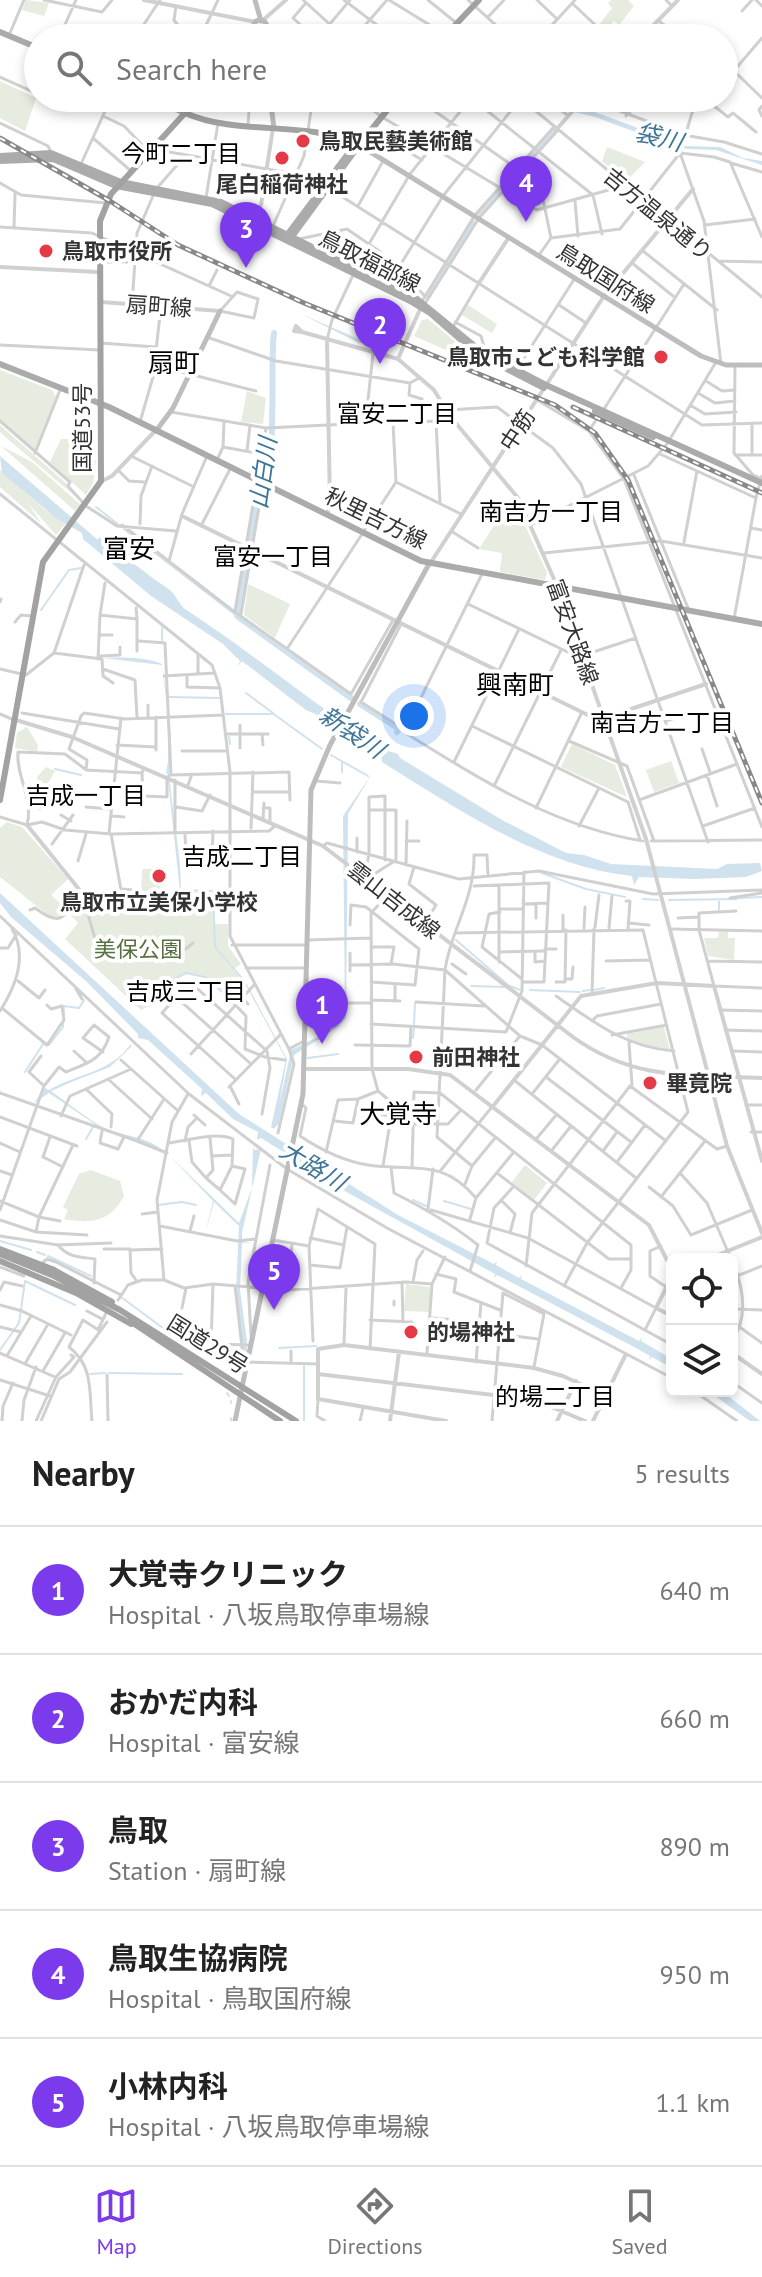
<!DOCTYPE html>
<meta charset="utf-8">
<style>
:root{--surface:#fff;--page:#f2f2f2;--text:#222;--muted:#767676;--line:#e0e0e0;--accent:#7c3aed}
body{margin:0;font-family:"PT Sans","Noto Sans JP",sans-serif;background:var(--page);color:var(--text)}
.controls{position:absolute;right:24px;bottom:24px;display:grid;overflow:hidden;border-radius:12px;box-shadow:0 4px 12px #0003}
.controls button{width:72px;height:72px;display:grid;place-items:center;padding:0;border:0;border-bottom:2px solid var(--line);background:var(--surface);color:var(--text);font:40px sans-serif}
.you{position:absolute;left:414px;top:716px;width:28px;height:28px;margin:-20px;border:6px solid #fff;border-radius:50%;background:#1a73e8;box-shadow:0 0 0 12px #1a73e833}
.badge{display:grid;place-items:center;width:52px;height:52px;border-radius:50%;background:var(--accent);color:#fff;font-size:26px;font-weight:700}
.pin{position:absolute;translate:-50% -66px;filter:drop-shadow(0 2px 4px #0008)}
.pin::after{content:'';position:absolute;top:42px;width:28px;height:24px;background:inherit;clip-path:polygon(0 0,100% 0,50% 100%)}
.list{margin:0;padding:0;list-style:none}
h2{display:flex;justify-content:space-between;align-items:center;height:104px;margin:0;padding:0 32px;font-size:34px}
h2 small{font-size:26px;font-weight:400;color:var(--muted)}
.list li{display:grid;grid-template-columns:52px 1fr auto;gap:24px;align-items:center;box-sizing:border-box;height:128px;padding:0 32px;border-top:2px solid var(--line)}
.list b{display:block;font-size:30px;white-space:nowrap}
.list p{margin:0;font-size:26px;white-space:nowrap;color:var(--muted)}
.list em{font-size:26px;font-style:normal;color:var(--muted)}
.icon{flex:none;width:44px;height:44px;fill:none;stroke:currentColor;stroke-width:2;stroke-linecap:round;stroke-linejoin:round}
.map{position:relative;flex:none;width:762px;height:1421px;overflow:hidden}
.search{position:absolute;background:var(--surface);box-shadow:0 4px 12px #0003;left:24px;right:24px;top:24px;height:88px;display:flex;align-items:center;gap:20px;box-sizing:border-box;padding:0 28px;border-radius:44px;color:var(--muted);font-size:30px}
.sheet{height:744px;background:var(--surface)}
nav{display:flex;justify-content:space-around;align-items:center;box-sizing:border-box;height:112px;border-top:2px solid var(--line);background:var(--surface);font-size:22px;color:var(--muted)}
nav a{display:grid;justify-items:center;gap:4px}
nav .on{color:var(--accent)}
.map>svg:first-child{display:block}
</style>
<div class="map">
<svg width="762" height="1421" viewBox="0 0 762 1421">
<rect width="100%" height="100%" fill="#fff"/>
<path fill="#e6ecdf" d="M26 0 49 3 44 16 22 10Z
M611 0H628L634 6 619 25 614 21 605 30 599 25 612 8 608 3Z
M0 81 36 98 25 131 0 118Z
M607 147 645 162 626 181 602 161Z
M468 305 497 324 492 333 462 315Z
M428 319 475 358 473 362 414 336 422 320Z
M0 370 52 390 56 397 35 450 0 420Z
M247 391 266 398 263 424 241 422Z
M0 425 66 483 82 502 10 441 0 432Z
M61 439H76L78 459 96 460 93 483 86 495 50 462Z
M1 446 32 462 81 505 75 511Z
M0 470 44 509 66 523 56 535 28 503 41 523 0 487Z
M512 497 547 573 545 580 500 572 502 553 479 549Z
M248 584 290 604 275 638 244 615Z
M27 727 38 745 37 752 15 748 17 733Z
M572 744 615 765 627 797 561 767Z
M671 761 679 783 654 792 646 770Z
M46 767 55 771 47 785 67 791 74 787V798H50L40 811 32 804 43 797 37 777Z
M7 822 22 827 68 879 51 895 68 910 53 919 0 877V828Z
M142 869H160V892L166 893V901L141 900Z
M180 891 213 893V924H228V946L241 964 234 969 240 976 222 992C191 962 186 975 152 989L153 1004 141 1010 65 939 78 923 69 913 87 892 178 913Z
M719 931H728V938H735L734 960 708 956 704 938H718Z
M664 1027 670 1050 627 1041V1034Z
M392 1099 412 1100 410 1122 392 1121Z
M525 1165 547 1183 534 1200 512 1182Z
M91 1170 120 1181 124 1196C110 1222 91 1224 64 1219L68 1210 63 1207 79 1174Z
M406 1284 430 1287V1312L404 1311Z"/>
<path fill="#cfe2ee" d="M557 98 686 146 720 147 743 158 762 161V165L716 150 687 149 657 140 595 117 566 110Z
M301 314 368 343H359Z
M0 456 98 540 99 537C121 553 147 575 170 590 175 594 179 604 185 609 240 645 293 687 347 725L351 724 366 734 373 746 398 754 400 758 502 820 566 853 584 855 611 864 717 869 727 864 760 863 762 871 746 877 695 879 639 877 634 885 632 876C541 866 459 810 382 762L381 753 355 744 338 724 306 710 242 661 237 667 240 661 223 644 151 596 83 539 82 533 56 518 2 473Z
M103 658C119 657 147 657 162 664 164 689 170 714 171 739 172 754 168 769 170 783 173 818 181 854 181 889L214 890 216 947 244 979 287 1059 279 1105 291 1050 322 1035 345 1017 343 816 371 775 348 814 346 1018 338 1027 294 1055 279 1123 274 1129 271 1127 286 1059 243 980 214 947 212 892 180 891 168 780V704L162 665Z
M0 893 239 1114 398 1215 494 1264 497 1261 496 1265 519 1278 522 1275 521 1279 635 1339 639 1341 642 1337 641 1341 672 1359V1368L652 1357 649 1360 650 1356 636 1348 507 1280 497 1275 494 1278 495 1274 332 1184 329 1186 324 1177 261 1138 257 1140 258 1132 233 1119 206 1093 201 1096 202 1089 148 1040 138 1038V1034L87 982 11 917 0 903Z
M130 1045 132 1046 110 1067 74 1081 51 1091C66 1102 83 1115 97 1124 116 1136 145 1135 161 1149L96 1125 49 1093 34 1103 45 1088 49 1090C76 1074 110 1073 130 1045Z
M253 1146 254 1150 261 1149 242 1233V1242H252L242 1243 240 1290 247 1342 243 1343 236 1291 239 1226 214 1202 205 1234 213 1201 169 1155 239 1223 252 1188Z
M708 1391H722L760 1421H750Z"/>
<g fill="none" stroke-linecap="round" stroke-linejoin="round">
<path stroke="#cfe2ee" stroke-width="2" d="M96 507 119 525
M124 529 237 616
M41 610 69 570 81 568
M162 628V641
M246 693 273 713
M169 697 219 698
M226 714H274
M275 715 322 749
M229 737 230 744
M331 755 368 776
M342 762V772
M55 769 81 775
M167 773 169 762
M542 873 586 889 625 897
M739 898 762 897
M643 899 658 900
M669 900 737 899
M719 900V910
M456 940 508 985
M471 986 504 987
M510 986 520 990
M153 990 186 973 205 977 221 991
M530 990 580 992
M594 990 604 988
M583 991 590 990
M414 1025 415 1003
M413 1038 414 1029
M308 1058 338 1054
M25 1072 43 1044 49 1045 63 1027 64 1006 79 1008 84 1000
M86 1139 93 1127
M413 1200 426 1206
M444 1201 471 1209
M158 1205 182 1202 196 1205
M0 1241 31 1250
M37 1252 45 1255
M48 1256 91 1276
M121 1297 179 1340
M279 1348 316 1346
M0 1350 19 1323 25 1281 75 1305
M304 1366V1421
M109 1373 182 1374
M90 1374 105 1373
M227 1393 229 1396
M231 1401V1403
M231 1421V1418"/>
<path stroke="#cfe2ee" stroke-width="6" d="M480 213 553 133
M428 296 473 223
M274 333C269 368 280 473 257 496L237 616 351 698
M360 704 399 729 397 732
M243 1335 244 1351"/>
<path stroke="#d0d0d0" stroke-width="3" d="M44 0 102 12 112 0
M303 0 345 38
M344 0 394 38
M389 0 451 38
M428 0 475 38
M468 0 510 38
M537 0 557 19
M666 0 672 6
M756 0 762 6
M572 3 609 38
M305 4 293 18 315 38
M176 6 174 20 188 38
M742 11 752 0
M488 17 504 0
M658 20 679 38
M267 28 280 38
M203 32 212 38
M10 33 24 0
M59 38 76 0
M135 38 160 0
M168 38 179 26
M200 38 218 0
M318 38 350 0
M354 38 387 0
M540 38 575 0
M592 38 600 29
M734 71 762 98
M724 75 732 73 762 38
M0 77 38 94
M48 98 64 105
M171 98 175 108
M357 98 382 117 537 210 623 186
M416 98 540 185 551 238
M471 98 593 195 602 234
M496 98 511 111
M520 98 762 297
M543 98 569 116
M585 98 684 135 724 142 762 154
M701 98 692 113 680 153 704 221 721 364
M704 98 728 117 733 113 756 132
M762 106 759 110 762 116
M103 116 124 126 149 152
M626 116 643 98
M0 123 48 146 51 152
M248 125 250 98
M93 138 131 171
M394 143 422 160
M402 148 410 134
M152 149 296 174 324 185
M731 163 762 172
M81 164 111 98
M0 183 21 195 106 203
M156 189 185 156
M330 189 702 425 762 423
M206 198 218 123
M575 201 578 236
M358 206 383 161
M705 225 755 219
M273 226 304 156 313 98
M0 227 92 233 231 296
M14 228 15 194
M299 239 347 229 379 251 425 296
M643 251 717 310
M539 255 551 238 620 229 680 153 714 157 730 162 762 237
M718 261 762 262
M102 262H134
M632 263 673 296
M356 266 410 174 471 98
M389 283 443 196 521 98
M209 286 217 270
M237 292 258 299 254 318 220 311Z
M421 303 475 215 553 128
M132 304 137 233 153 196
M424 305 479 218 557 131
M559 305 586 323
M455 322 481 336 485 350
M453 327 479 283
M207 337 276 361 410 383 419 378
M327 340 332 320 354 273
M100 343 156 347
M0 345 100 350
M154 365 256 391
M735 366 734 453 753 475 762 479
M517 369 575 278
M706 381 722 391 735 390
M410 383 409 395 422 399V421
M698 393 715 403 735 401
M537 400 589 431 624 479 762 827
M690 405 705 414 736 412
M604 409 684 284
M448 410 497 407 553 448 581 484 708 842
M171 412 266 428 369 423
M0 421 70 482 68 486 86 506 117 526 176 531
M436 421 440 503
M140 422 153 377 161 306
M393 423 436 421 450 416
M752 424V455
M589 431 599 415
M223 447 262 454
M247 451 250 425
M35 453 60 390
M660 454 756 498 734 619
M735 455H762
M131 456 192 486
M217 460 223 447 224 421
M118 470 129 481 144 482
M634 475 688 608
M396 482 461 514
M0 494 212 665 220 688 230 772V936L289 1049 302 1042
M756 498 762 476
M140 524 141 496 152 466
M122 525 232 610 351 694 393 620
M531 525 648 466 667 444 716 362
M201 526 230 469
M751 528 762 530
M451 531 478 548
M684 542 697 471
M544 553 661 541 762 558
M169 561 182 514 207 456
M482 574 404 732C480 779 554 827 643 841
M0 602 1 599
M468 604 578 657 636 638
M235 611 266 428
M241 614 260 501 270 488
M100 615 105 583
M137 619V651
M15 622 21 615 32 616
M401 624 361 702 405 730
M99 635H112
M139 641 165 643 171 775
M287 649 396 482 393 423H370L368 400 373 354
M54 653 102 659 103 676 113 683
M198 655V674
M100 656 120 655V647
M98 659 100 615 137 619 136 608
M0 669 26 675 54 653 84 565
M103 669 135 680 137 717
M187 675V687L220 688
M164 676 215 673
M148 705V717
M22 713 119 729
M0 714 14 720
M156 717V750
M666 721 690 713
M472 726 628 802 640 840
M225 734H268
M262 734 263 745
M569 741 627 766 654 841
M117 745 156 747
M240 748V725
M702 749 710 772
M182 751H226
M454 762 519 629
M144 768 142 773 86 770 87 760 69 749 81 716 84 713 125 719 223 715
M142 773 143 796 167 797V777L171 775 289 772 290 800
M707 775 717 806
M175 780V831
M316 781 340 783
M188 785 192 774
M494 786 561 650
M253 792H290
M639 800 737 764
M86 807 110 809
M176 807 202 811 210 795
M263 808H270V821
M536 808 582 712
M370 810H396V862
M61 815 71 821
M112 816 124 817
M0 817 27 825 42 822 65 830 111 834 269 831 276 825
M263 819 264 803
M27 825C34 797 16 778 18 752L65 754 85 769
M579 826 599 788
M703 826 755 808
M251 828 253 772
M109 833 121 718
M185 833 186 861
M111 834 121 890
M406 841H419
M651 841 762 840
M52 844 73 815
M323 846 327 843 459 879 539 871 653 894 762 890
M186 847 212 846
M357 852V838
M212 859 213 831
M78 861 86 834
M406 865 407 821
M414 867 409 884 436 905 425 923
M364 875 369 855V797L385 796V860
M368 878 393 862
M474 886 549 883 544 982H522
M389 894 371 913 372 1069 378 1091 390 1101 391 1124H448L461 1110
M118 896 122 889 134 890
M83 897 98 949
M730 898 762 893
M626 901H630L628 929
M523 904 548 903
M500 909H523
M30 910 35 908C65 930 60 913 83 898
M736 911 699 913V930L714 986 762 988
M500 912 489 914 482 947 522 979
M563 915V930
M0 916 189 1094 287 1169 387 1228 672 1378
M536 918V906
M678 918 698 917
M628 923 649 925
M350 925 351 905 366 907 419 949 415 985 371 982
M595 927 599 895
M584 928 585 907
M609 928 612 896
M671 929 762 931
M455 933 643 930 688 1112 587 1243 564 1286
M307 940 370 938
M232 945H307
M371 947H394L391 964
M0 948H8L16 935
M545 949H556
M499 952 543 951
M535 952V962L545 961
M179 954 193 943
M606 961 650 960
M707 961 762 962
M499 962V885
M452 964 466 974
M350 965 393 964 445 970 520 1036 542 1045 666 1141
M246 968H306
M350 971V953
M565 979H572L573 967
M18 981 39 998 45 990
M556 982H565L566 930
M230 985 248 1004
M76 989 82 999
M223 992 246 1016 245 1049 265 1057 285 1060
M592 993 594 929
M556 996C595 1023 625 1047 674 1051
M176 997 162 1013 236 1080
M371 1000 400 1001
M395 1000V984
M416 1002 484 1006
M348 1003H371
M2 1008 47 1045 64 1020 62 1006 51 1009 47 1005
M720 1010 762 1011
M0 1011C16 986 28 956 12 929
M592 1021 597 1016 661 1004
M371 1024 506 1032 522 991 524 872
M725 1030 762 1031
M612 1035 667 1025
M629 1043 632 1085
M355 1045 410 1046 411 1027
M74 1051 86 1062
M734 1051 762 1052
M191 1054 254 985
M41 1056 29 1072 43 1085
M121 1060 177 1110
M251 1064 176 997 190 982 267 1051 270 1068 262 1114
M493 1068 461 1066 462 1046 509 1049
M546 1077 631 1142
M108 1079 152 1119
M514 1080 636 1178
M230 1086 239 1104
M229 1087 281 1034
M86 1089 112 1114 111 1127
M476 1090 520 1036
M0 1093 137 1141
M532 1094 559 1060
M164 1099 137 1141 167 1153
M302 1104 306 1108 300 1136C321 1150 343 1161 368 1165 415 1172 441 1157 476 1198
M746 1105H762
M377 1113 388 1116
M194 1115 205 1125
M61 1116 70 1096 131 1069
M0 1117 77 1146
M335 1121 353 1123 358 1099
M102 1131 100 1143 118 1149 124 1137
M751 1132H762
M278 1133 294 1064 289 1049
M50 1137 43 1157 63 1167
M537 1138 557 1114
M185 1141 188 1127 197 1118
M189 1141 192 1162 206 1178
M0 1143 20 1152
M168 1143C186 1141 217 1131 233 1139L232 1166 220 1190 206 1178 213 1170 210 1138
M552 1150 571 1126
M603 1151 617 1132
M326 1152 338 1100 358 1099 378 1091
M212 1156 232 1155
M617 1162 645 1125
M383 1166 390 1123
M472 1166 437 1137 445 970C451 929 475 899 474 855H487L488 876
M391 1167 394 1193C422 1207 453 1225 478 1245L470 1271
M412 1168 414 1092 440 1093 631 1245V1270L621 1288
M441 1170 491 1108
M0 1171 12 1175
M497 1173 609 1259H631
M680 1173 707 1203 731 1259
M465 1184 472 1166 495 1138
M514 1186 494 1208 487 1243 672 1345
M649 1187 673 1206 691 1235 752 1210
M220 1190 235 1204 245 1169 232 1166
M661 1197 705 1141
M501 1200 515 1214 510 1233
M0 1201 39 1217 73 1145
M428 1209 433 1169
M0 1210 44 1086 59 1067 66 1072C87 1063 101 1061 109 1037L94 1025 83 1038 103 1052
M431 1210 528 1238 656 1308 645 1330
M142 1214 158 1212
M470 1219 476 1198 513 1153
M0 1220 36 1232 87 1235
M160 1226 237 1241 255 1239
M190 1231 194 1216
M36 1232 39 1217 60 1221
M0 1236 58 1245C68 1258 82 1257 95 1259L94 1283
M310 1238 344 1245
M273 1240 309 1246
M56 1245 111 1243
M661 1246 650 1251V1276L666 1287
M104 1249H130L131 1273 136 1280
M130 1250 162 1249
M732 1260C743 1286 749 1317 732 1341
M41 1264 47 1259 56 1262 121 1295
M310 1265 340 1268 347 1227
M526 1266 532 1213 630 1086 717 1149 727 1146
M0 1267 24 1276
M436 1274 456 1279 454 1292 500 1310
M732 1278 762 1266
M164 1280 157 1200 172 1122 188 1094
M402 1282 403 1322
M413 1282 417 1260 423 1251
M213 1284 211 1344 249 1345
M235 1286 242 1347 239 1364 245 1366
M0 1290 4 1282 22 1286
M289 1290 292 1243
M118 1300 128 1285 142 1280H164L184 1288 213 1284 288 1290 406 1282 432 1284
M0 1305 22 1311 71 1335
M394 1305V1301
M182 1308 186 1288
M732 1309 762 1310
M87 1311 102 1319
M432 1318 458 1320 459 1337
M370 1320 412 1322
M0 1327 21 1332
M741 1328 762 1343
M98 1330 107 1311
M499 1334 538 1339
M251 1336 248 1282 270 1165
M430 1336 477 1339
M313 1341 309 1246 318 1209 375 1244 370 1349
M344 1344 346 1288
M291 1351V1363
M0 1353 55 1377
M427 1353 432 1284 445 1257
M8 1354 31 1316
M26 1362 48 1324
M246 1362 318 1364
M476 1362 481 1303
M43 1371 65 1333
M107 1375 108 1421
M0 1380 50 1396
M732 1382 762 1403
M694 1391 737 1421
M318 1399 317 1416 325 1421
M2 1421 3 1406 13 1383
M22 1421 24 1400 36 1367
M36 1421 56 1377 74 1357 71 1355
M41 1421 59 1379 70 1372 107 1322
M92 1421C89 1393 94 1366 69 1347L83 1320 100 1331
M360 1421 363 1408
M492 1421 503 1293 544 1314 534 1367"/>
<path stroke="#d0d0d0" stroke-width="4" d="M144 0 256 22
M262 21 286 0
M250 38 254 30
M250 38 257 34
M641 38 678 0
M185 112 196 98
M556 130 584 98
M251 220 261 205 273 128
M0 267 98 272
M479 283 509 237
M101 302 220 311
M296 326 302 332 294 331Z
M302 332 398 359 434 390 450 416 518 498 558 588 646 839 727 1146 762 1233
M398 359 421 307
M102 481 112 476 155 431
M327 514 330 506 327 340
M182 516 598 720 706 684
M431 562 604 296 693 189
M16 720 72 737 323 846 573 1037C634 1081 690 1075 762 1078
M27 825 82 893
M305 1069H408L450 1075 649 1225 672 1270
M494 1105 581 996 657 983 714 986 762 1161
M708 1259 762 1237
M672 1276 656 1308 672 1316
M732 1353 762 1374
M318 1374 535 1400 585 1421
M390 1421 399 1352
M446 1421 318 1399V1349L344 1345 534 1368 563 1376 606 1396
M557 1421 576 1381
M593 1421 625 1356"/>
<path stroke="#bdbdbd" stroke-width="5" d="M255 0 261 21
M253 27a7 7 0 1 1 14 0a7 7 0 1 1-14 0Z
M270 98 274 128
M359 145 701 356 726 365H762
M156 431 173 408 220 311
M235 1421 303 1094 311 790 330 745 429 564"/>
<path stroke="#ababab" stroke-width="6" d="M0 32 38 48
M152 98 185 113
M0 156 51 153 121 182 221 202 416 298 481 351 546 385 762 483
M0 161 53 159 116 186 212 204 410 301 430 313 477 354 544 388
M287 235 350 151 359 145
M291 238 357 148
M0 364 109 407 421 561 762 624
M595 411 653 437"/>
<path stroke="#a2a2a2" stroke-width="6" d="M443 38 479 0
M0 800 43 562 101 481 100 221 111 194 185 113C240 137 305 119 359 145L397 98
M0 1249 52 1269 112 1302
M0 1254 54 1276 120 1310 296 1421
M0 1261 76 1293 131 1324
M130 1321 280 1421"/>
<g stroke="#888" stroke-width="5">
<path id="rail" d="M0 138 110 201 178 245 304 303 555 405 595 433 628 480 762 803
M573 407 762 493"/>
</g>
<use href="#rail" stroke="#fff" stroke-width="2" stroke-dasharray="6" stroke-linecap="butt"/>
</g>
<g fill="#e63946" stroke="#fff" stroke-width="3">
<circle cx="303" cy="141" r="8"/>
<circle cx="282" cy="158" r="8"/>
<circle cx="46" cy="251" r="8"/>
<circle cx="661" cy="357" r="8"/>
<circle cx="159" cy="876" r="8"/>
<circle cx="416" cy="1057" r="8"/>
<circle cx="650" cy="1083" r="8"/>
<circle cx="411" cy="1332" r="8"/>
</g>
<g text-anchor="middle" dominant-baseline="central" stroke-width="8" stroke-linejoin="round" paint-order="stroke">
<g font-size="22" font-weight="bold" fill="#333" stroke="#fff" text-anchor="start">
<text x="319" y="141">鳥取民藝美術館</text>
<text x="282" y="184" text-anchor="middle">尾白稲荷神社</text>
<text x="62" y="251">鳥取市役所</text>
<text x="645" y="357" text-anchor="end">鳥取市こども科学館</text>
<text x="159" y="902" text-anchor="middle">鳥取市立美保小学校</text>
<text x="432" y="1057">前田神社</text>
<text x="666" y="1083">畢竟院</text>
<text x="427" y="1332">的場神社</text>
</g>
<g font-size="22" fill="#333" stroke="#fff">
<text transform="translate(658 214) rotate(39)">吉方温泉通り</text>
<text transform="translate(370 261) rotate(27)">鳥取福部線</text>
<text transform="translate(606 278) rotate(32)">鳥取国府線</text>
<text transform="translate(159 306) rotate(4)">扇町線</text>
<text transform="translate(82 428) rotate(-90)">国道53号</text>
<text transform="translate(517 430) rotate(-57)">中筋</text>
<text transform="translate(376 518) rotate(26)">秋里吉方線</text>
<text transform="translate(573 632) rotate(70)">富安大路線</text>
<text transform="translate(394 900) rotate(38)">雲山吉成線</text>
<text transform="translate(208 1344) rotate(32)">国道29号</text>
</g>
<g font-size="22" fill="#56703f" stroke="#fff">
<text x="138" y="949">美保公園</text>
</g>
<g font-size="24" font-style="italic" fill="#3f7597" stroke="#fff">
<text transform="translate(659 137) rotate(14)">袋川</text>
<text transform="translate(263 473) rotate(-82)">山白川</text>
<text transform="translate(352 732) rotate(34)">新袋川</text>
<text transform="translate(313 1166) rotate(31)">大路川</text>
</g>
<g font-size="24" fill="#000" stroke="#fff">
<text x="181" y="153">今町二丁目</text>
<text x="397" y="413">富安二丁目</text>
<text x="551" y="511">南吉方一丁目</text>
<text x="273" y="556">富安一丁目</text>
<text x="662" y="722">南吉方二丁目</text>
<text x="86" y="795">吉成一丁目</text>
<text x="242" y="856">吉成二丁目</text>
<text x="186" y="991">吉成三丁目</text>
<text x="555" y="1396">的場二丁目</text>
</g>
<g font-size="26" fill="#000" stroke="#fff">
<text x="174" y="362">扇町</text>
<text x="129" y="548">富安</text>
<text x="515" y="684">興南町</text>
<text x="398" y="1113">大覚寺</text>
</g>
</g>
</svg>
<div class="controls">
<button><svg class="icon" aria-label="locate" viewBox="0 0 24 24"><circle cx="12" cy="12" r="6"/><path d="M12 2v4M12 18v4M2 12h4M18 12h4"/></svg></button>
<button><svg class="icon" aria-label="layers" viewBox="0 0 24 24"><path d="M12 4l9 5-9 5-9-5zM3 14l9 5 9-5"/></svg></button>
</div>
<div class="you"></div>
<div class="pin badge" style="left:322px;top:1044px">1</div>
<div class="pin badge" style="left:380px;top:364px">2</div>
<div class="pin badge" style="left:246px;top:268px">3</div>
<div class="pin badge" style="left:526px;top:222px">4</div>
<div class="pin badge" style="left:274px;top:1310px">5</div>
<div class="search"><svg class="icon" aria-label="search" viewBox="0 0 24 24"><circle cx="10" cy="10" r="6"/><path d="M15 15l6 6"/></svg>Search here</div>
</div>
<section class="sheet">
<h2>Nearby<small>5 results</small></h2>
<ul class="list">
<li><span class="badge">1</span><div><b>大覚寺クリニック</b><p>Hospital · 八坂鳥取停車場線</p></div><em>640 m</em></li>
<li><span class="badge">2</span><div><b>おかだ内科</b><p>Hospital · 富安線</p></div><em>660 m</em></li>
<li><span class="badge">3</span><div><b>鳥取</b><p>Station · 扇町線</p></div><em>890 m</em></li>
<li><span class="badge">4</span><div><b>鳥取生協病院</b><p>Hospital · 鳥取国府線</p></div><em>950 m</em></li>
<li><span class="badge">5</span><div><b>小林内科</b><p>Hospital · 八坂鳥取停車場線</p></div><em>1.1 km</em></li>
</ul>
</section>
<nav>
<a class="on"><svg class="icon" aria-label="map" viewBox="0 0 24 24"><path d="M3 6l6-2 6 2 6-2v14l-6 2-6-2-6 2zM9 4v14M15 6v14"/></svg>Map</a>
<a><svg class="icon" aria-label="directions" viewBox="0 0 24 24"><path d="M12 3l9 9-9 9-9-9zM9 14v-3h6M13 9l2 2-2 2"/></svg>Directions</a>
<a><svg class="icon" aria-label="saved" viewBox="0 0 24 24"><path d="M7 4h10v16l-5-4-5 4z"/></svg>Saved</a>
</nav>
